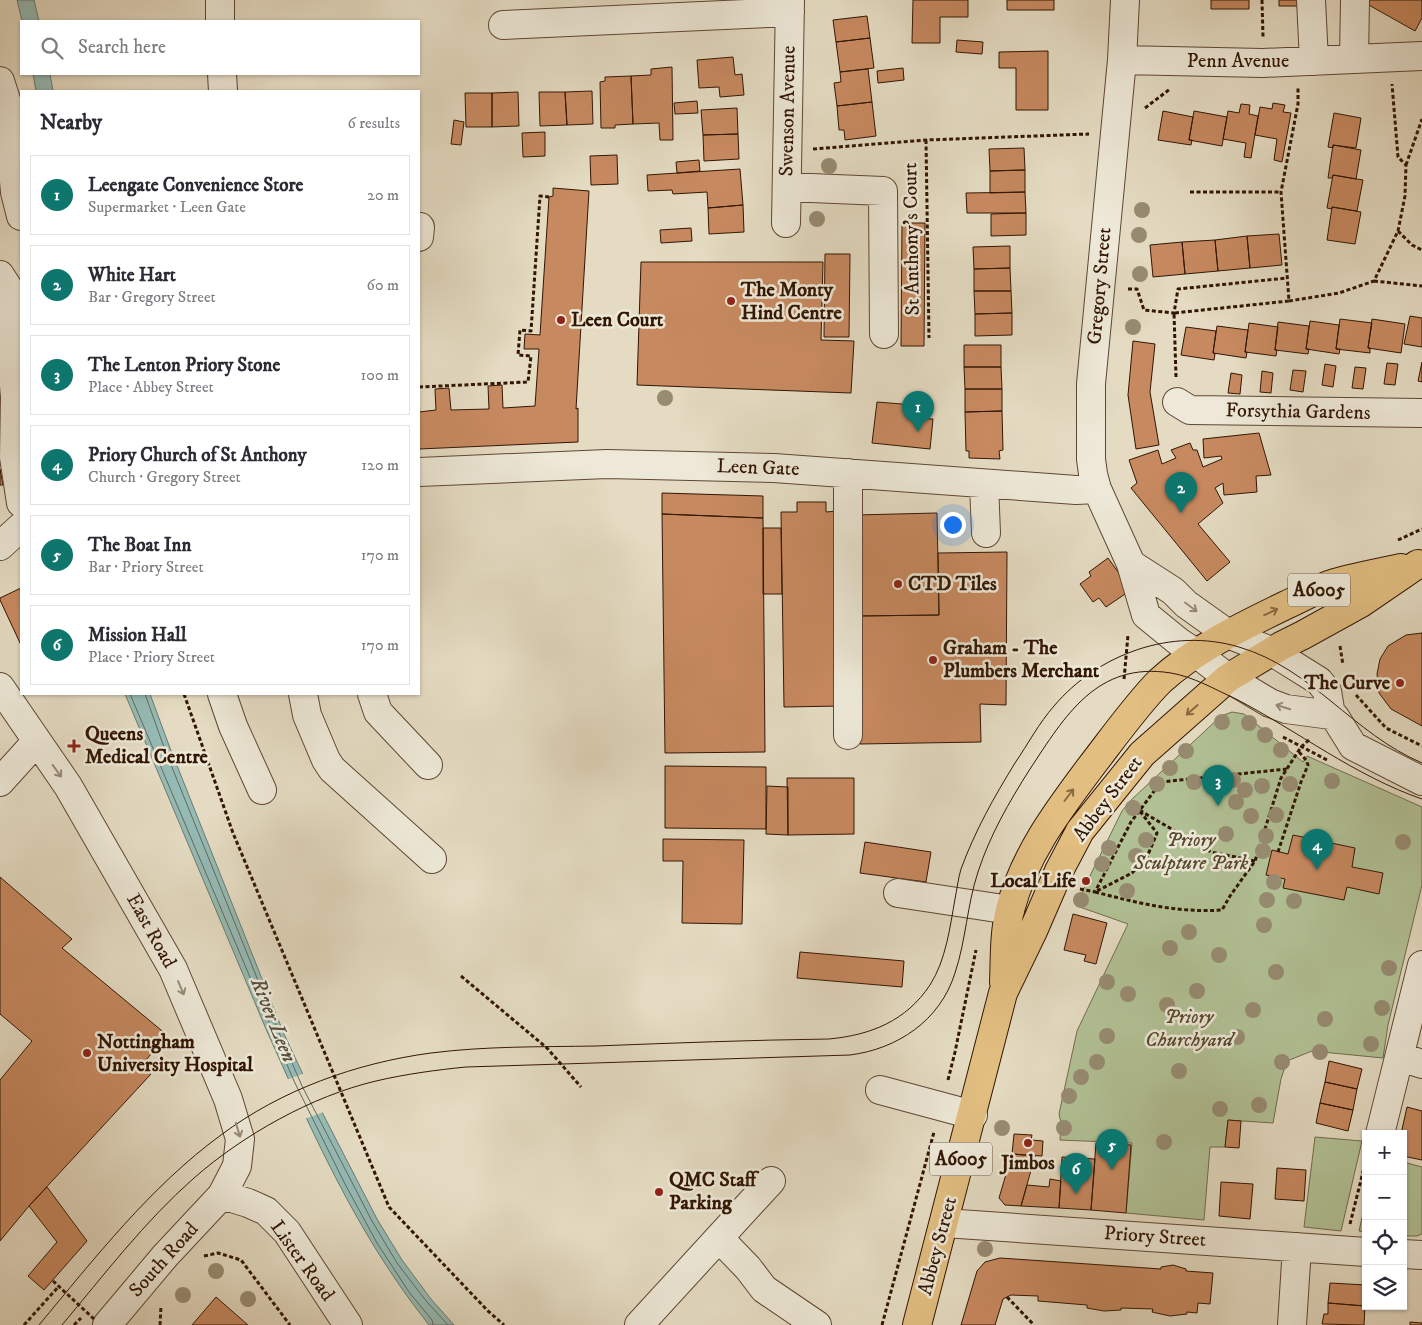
<!DOCTYPE html>
<meta charset="utf-8">
<style>
:root{--surface:#fff;--page:#f7f7f7;--text:#2b2b33;--muted:#7c7c81;--line:#e1e1e2;--accent:#0f766e}
body{margin:0;font-family:"IM FELL DW Pica",serif;background:var(--page);color:var(--text)}
.controls{position:absolute;right:15px;bottom:15px;display:grid;overflow:hidden;border-radius:0px;box-shadow:0 1px 4px #0004}
.controls button{width:45px;height:45px;display:grid;place-items:center;padding:0;border:0;border-bottom:1px solid var(--line);background:var(--surface);color:var(--text);font:25px sans-serif}
.you{position:absolute;left:952px;top:524px;width:18px;height:18px;margin:-12px;border:4px solid #fff;border-radius:50%;background:#1a73e8;box-shadow:0 0 0 8px #1a73e833}
.badge{display:grid;place-items:center;width:32px;height:32px;border-radius:50%;background:var(--accent);color:#fff;font-size:16px;font-weight:700}
.pin{position:absolute;translate:-50% -41px;filter:drop-shadow(0 1px 2px #0008)}
.pin::after{content:'';position:absolute;top:26px;width:18px;height:15px;background:inherit;clip-path:polygon(0 0,100% 0,50% 100%)}
.list{margin:0;padding:0;list-style:none}
h2{display:flex;justify-content:space-between;align-items:center;height:65px;margin:0;padding:0 20px;font-size:21px}
h2 small{font-size:16px;font-weight:400;color:var(--muted)}
.list li{display:grid;grid-template-columns:32px 1fr auto;gap:15px;align-items:center;box-sizing:border-box;height:80px;margin:0 10px 10px;padding:0 10px;border:1px solid var(--line);border-radius:0px}
.list b{display:block;font-size:19px;white-space:nowrap}
.list p{margin:0;font-size:16px;white-space:nowrap;color:var(--muted)}
.list em{font-size:16px;font-style:normal;color:var(--muted)}
.icon{flex:none;width:28px;height:28px;fill:none;stroke:currentColor;stroke-width:2;stroke-linecap:round;stroke-linejoin:round}
.map{position:relative;flex:none;width:1422px;height:1325px;overflow:hidden}
.search{position:absolute;background:var(--surface);box-shadow:0 1px 4px #0004;left:20px;top:20px;width:400px;height:55px;display:flex;align-items:center;gap:12px;box-sizing:border-box;padding:0 18px;border-radius:0px;color:var(--muted);font-size:19px}
.panel{position:absolute;background:var(--surface);box-shadow:0 1px 4px #0004;left:20px;top:90px;width:400px;height:605px;border-radius:0px}
.map>svg:first-child{display:block}
</style>
<div class="map">
<svg width="1422" height="1325" viewBox="0 0 1422 1325">
<rect width="100%" height="100%" fill="#e4dbc2"/>
<filter id="stains"><feTurbulence type="fractalNoise" baseFrequency=".004" numOctaves="4"/><feColorMatrix values="0 0 0 0 .2 0 0 0 0 .09 0 0 0 0 .02 0 0 0 .5 -.17"/></filter>
<radialGradient id="worn" r=".72"><stop offset=".6" stop-color="#630" stop-opacity="0"/><stop offset="1" stop-color="#630" stop-opacity=".3"/></radialGradient>
<path fill="#b1c195" stroke="#726c4c" d="M1232 712 1244 714 1303 762 1307 756 1422 807V885L1388 1025 1383 1058 1312 1051 1287 1061 1281 1079 1273 1123 1228 1120 1225 1147H1210L1204 1220 1126 1213 1132 1143 1060 1140 1061 1123 1059 1114 1077 1031 1128 924 1077 906 1083 890 1122 811 1130 801 1221 716Z
M1315 1137 1362 1141 1341 1231 1304 1227Z
M1403 1162 1422 1167V1234L1417 1236H1403Z
M1366 1200V1232L1359 1231Z"/>
<path fill="#95bbb5" stroke="#6d796e" d="M17 0H34L39 21H22Z
M33 74H50L53 91H36Z
M125 694H150L170 748 284 1034 307 1083 377 1219 402 1260 431 1299 454 1325H429L426 1321C357 1234 311 1130 266 1029Z"/>
<path fill="#e4dbc2" d="M305 1073 324 1112 304 1119 286 1080Z"/>
<g fill="none" stroke-linecap="round" stroke-linejoin="round">
<path stroke="#64685c" stroke-width="1" d="M130 694 294 1081 345 1184 377 1243 409 1292 432 1320 433 1325
M145 694 165 750 280 1035 302 1086 372 1221 397 1263 427 1302 448 1325"/>
</g>
<path fill="#c78960" stroke="#321603" d="M913 0H968V17H940V43H912Z
M1007 0H1054V10H1007Z
M1211 0H1249V9H1211Z
M1279 0H1304V6H1279Z
M1370 0H1422V18L1415 31 1367 4Z
M867 16 870 38 836 42 833 20Z
M870 38 874 68 840 72 836 42Z
M957 40 983 42 982 54 956 52Z
M1048 51V110H1016V68H999V52Z
M733 57 735 75 742 74 744 95 720 97 719 87 699 88 697 60Z
M672 67 673 140H660L659 123 633 124 631 76 651 75V69Z
M903 68 904 80 878 83 877 71Z
M868 69 872 102 837 106 834 83 841 82 840 72Z
M631 76 633 124 615 125V128H601L600 82 605 81V77Z
M592 91 593 124 567 125 565 92Z
M518 92 519 126 492 127V93Z
M539 92H565L567 125 540 126Z
M465 93H492V127H466Z
M697 101 698 113 675 114 674 103Z
M872 102 876 136 845 140 844 130H839L837 106Z
M1273 103 1285 105 1283 112 1291 113 1282 162 1274 160 1277 139 1255 135 1260 107 1272 109Z
M1241 104 1250 105 1249 114 1258 116 1251 158 1244 157 1246 143 1223 139 1228 111 1239 113Z
M737 108 738 134 703 135 701 110Z
M1163 111 1193 117 1189 140H1192L1191 145 1158 140Z
M1194 111 1227 117 1222 146 1189 140Z
M1334 113 1361 118 1356 148 1333 145V148L1328 147Z
M454 120 464 122 461 145 451 144Z
M545 132V156L523 157 522 133Z
M738 134 739 159 704 161 703 135Z
M1333 145 1361 150 1356 179 1333 175 1332 178H1328Z
M1024 148 1025 170 990 171 989 149Z
M617 155 618 184 591 185 590 156Z
M699 160 700 171 677 173 676 162Z
M740 169 743 205 708 208 707 192 673 194 672 190 648 191 647 175Z
M1025 170V192L990 193V171Z
M1333 175 1363 180 1357 211 1332 207V209L1327 208Z
M553 188 589 191 576 409 578 408V442L419 449V412L436 410 435 389 449 388 451 410 489 409 488 386 502 385 503 408 535 406 539 349H524L525 334 540 335 549 197 553 196Z
M1025 192 1026 213H967L966 193Z
M743 205 744 232 709 234 708 208Z
M1332 207 1361 212 1355 244 1327 240Z
M1026 213V235L991 236V214Z
M902 223H925L924 346H901Z
M691 228 692 241 661 243 660 230Z
M1279 234 1282 265 1250 268 1247 236Z
M1247 236 1250 268 1218 271 1215 240Z
M1215 240 1218 271 1185 274 1182 242Z
M1182 242 1185 274 1153 277 1150 245Z
M1010 246V268L974 269 973 247Z
M825 254H850L849 337H824Z
M641 262H823L821 340 854 341 851 393 637 385Z
M1010 268 1011 291H974V269Z
M974 291H1011L1012 313 975 314Z
M1012 313V335L975 336V314Z
M1410 316 1422 318V347L1404 344Z
M1340 319 1372 323 1368 348H1370V353L1336 349Z
M1372 319 1405 324 1401 353 1368 348Z
M1310 321 1339 325 1336 349H1340L1339 354 1306 349Z
M1278 322 1309 326 1306 349H1309L1308 354 1275 350Z
M1249 323 1278 327 1275 350H1277L1276 356 1245 352Z
M1217 326 1248 330 1245 352H1247L1246 358 1213 353Z
M1186 327 1216 331 1213 353 1215 354 1214 360 1181 355Z
M1133 341 1155 344 1150 392 1159 445 1136 449 1128 395Z
M964 345H1001V367H964Z
M1422 362V382L1418 381Z
M1387 363 1398 364 1395 385 1384 384Z
M1325 364 1336 366 1333 387 1322 385Z
M964 367H1001L1002 389H965Z
M1355 367 1366 368 1363 389 1352 388Z
M1293 370 1306 371 1303 392 1290 390Z
M1262 371 1273 373 1271 393 1260 392Z
M1231 373 1242 375 1240 394 1228 393Z
M965 389H1002V411L965 412Z
M877 402 914 405 913 418 933 419 930 449 872 443Z
M1002 411 1003 450 999 451 1000 459 969 458V451H966L965 412Z
M1259 433 1271 475 1256 476 1257 492 1224 495 1223 483 1215 488 1223 503 1198 524 1230 562 1207 581 1131 488 1137 483 1129 460 1158 450 1162 464 1176 458 1171 450 1190 443 1193 450H1197L1203 467 1222 459 1221 456 1204 458 1203 439Z
M0 469 3 485H0Z
M662 493 763 496V518L662 514Z
M797 502H826V512L837 511 841 706 784 707 781 512H797Z
M937 513 939 615 858 616 855 515Z
M662 514 763 518 765 752 665 753Z
M763 528H781L782 594H763Z
M1007 552 1006 705 980 704 981 742 860 744 858 616 939 615 938 553Z
M1108 558 1131 590 1106 607 1099 598 1093 602 1080 584 1091 576 1089 572Z
M21 588V645L0 600V598Z
M1422 633V726L1391 709 1379 693 1377 674 1380 659 1388 646 1406 635Z
M665 766 766 767V829L665 828Z
M787 778H854V834L788 835Z
M767 786 788 787V835L766 834Z
M1293 835 1355 848 1352 867 1383 873 1379 894 1347 887 1344 900 1283 888 1285 879 1266 875 1272 850 1288 854Z
M663 839 744 840 742 924 682 923 683 861H663Z
M865 842 931 852 926 882 860 873Z
M0 877 72 939 62 948 167 1035 141 1066 151 1074 29 1206 0 1241V1080L32 1041 0 1014Z
M1073 914 1107 923 1096 964 1084 961 1086 955 1064 950Z
M800 952 904 961 902 987 797 978Z
M1329 1061 1362 1069 1357 1089 1325 1082Z
M1325 1082 1357 1089 1353 1110 1320 1103Z
M1320 1103 1353 1110 1348 1131 1316 1123Z
M1407 1107 1422 1111V1160L1403 1156V1134H1401Z
M1228 1120 1241 1121 1239 1148 1225 1147Z
M1014 1134 1032 1135 1031 1140 1043 1141 1042 1156 1012 1154Z
M1096 1143 1131 1145 1126 1213 1091 1210Z
M1012 1154 1035 1156 1021 1206 1005 1205 999 1198Z
M1062 1157 1095 1159 1091 1210 1059 1208Z
M1277 1168 1306 1170 1304 1201 1275 1199Z
M1050 1179 1061 1181 1059 1208 1021 1206 1027 1185 1049 1187Z
M1221 1182 1253 1184 1250 1219 1219 1216Z
M47 1187 87 1241 44 1290 28 1276 57 1242 29 1206Z
M1000 1258 1161 1269V1267L1173 1265 1186 1269V1271L1213 1273 1210 1304 1198 1303 1197 1313 1187 1312V1314L1170 1316 1152 1312 1153 1309 1121 1308V1310L1104 1311 1087 1308V1305L1038 1301V1296L1011 1295 1003 1299 995 1325H961L977 1271 985 1262Z
M1330 1283 1366 1285 1365 1306 1328 1303Z
M216 1297 248 1325H192Z
M1328 1303 1365 1306 1364 1325 1322 1324 1324 1314H1328Z
M1410 1322 1422 1323V1325H1410Z"/>
<g fill="none" stroke-linecap="round" stroke-linejoin="round">
<g stroke="#5e4733" stroke-width="30">
<path id="minor" d="M220 0V21
M1125 0 1122 60 1091 384V459L1093 474 1097 489 1131 564 1146 615 1179 642 1196 653 1228 678 1270 703 1286 709 1331 715
M1311 0 1314 61
M503 25 790 12
M1354 59 1355 0
M1122 60 1263 63 1422 56
M222 74 223 91
M0 81 7 103 15 192 21 216
M787 187 883 191 884 334
M786 223 790 0
M419 237 420 227
M0 275 9 289V327L15 397 14 457 21 503
M1177 402 1190 410 1422 413
M419 472 607 464 774 468 1076 490 1097 489
M984 484 986 533
M0 546 21 527
M1131 564 1173 591 1186 604 1228 634 1271 651 1319 681 1327 691 1331 715 1335 717 1353 746 1422 781
M0 687 68 786 173 969 228 1099 240 1139 237 1166 222 1195 165 1256 107 1325
M222 694 233 726 262 790
M303 694 307 715 326 760 332 769 432 859
M372 694 378 712 428 765
M848 735V473
M0 782 36 742
M898 893 1010 910
M1400 1057 1422 1064
M880 1090 973 1115
M1380 1134 1422 965
M222 1195 248 1203 266 1211 287 1232 348 1325
M944 1223 1366 1252
M719 1238 748 1268 764 1289 817 1325
M1403 1254 1422 1255
M639 1325 771 1181
M1292 1325 1297 1247"/>
</g>
<g stroke="#321603" stroke-width="30">
<path id="major" d="M1004 982C1005 958 1004 933 1010 910 1024 856 1056 813 1089 769 1110 742 1136 705 1160 681 1196 648 1243 626 1286 605 1302 598 1318 588 1335 583 1356 577 1379 573 1401 568
M917 1325 1003 993 1033 931 1059 871 1080 831 1142 754 1228 678 1281 646 1303 635 1361 603 1418 564"/>
</g>
<path stroke="#321603" stroke-width="3" stroke-dasharray="4 2.5" stroke-linecap="butt" d="M1262 0 1263 37
M1145 108 1170 89
M926 140 929 338
M813 149 926 140 1089 134
M1406 165 1422 119
M1190 192H1281
M1398 231 1412 245 1422 250
M1374 281 1422 286
M1128 289H1137L1144 310 1174 313 1178 289 1287 278
M1289 301 1339 293 1374 281 1398 231 1405 196 1406 165 1398 157 1392 84
M1176 377 1174 313 1289 301 1281 192 1298 104V88
M419 387 528 382 531 356 518 355 520 330 531 331 540 196 549 197
M1398 540 1422 529
M1340 646 1343 665
M1124 679 1128 635
M184 694 233 833 389 1207 488 1311 504 1325
M1356 695 1386 728 1422 746
M1283 737 1329 761
M1278 852 1301 782 1308 765 1306 760 1299 752
M1255 861 1211 852 1139 810 1157 833 1147 857 1132 873 1095 892C1138 903 1177 913 1222 910L1230 896 1255 861 1281 778 1301 747 1310 739
M1080 889 1095 892 1131 822 1161 782 1287 769
M461 976 547 1048 581 1087
M948 1080 955 1052 976 950
M1350 1224 1366 1160
M204 1256 218 1253 241 1260 290 1325
M1007 1297 1034 1325
M24 1325 59 1286
M74 1325 81 1318
M160 1325 161 1306
M882 1325 934 1132"/>
<use href="#minor" stroke="#ede8d7" stroke-width="28"/>
<use href="#major" stroke="#e2be81" stroke-width="28"/>
<path stroke="#321603" stroke-width="1" d="M39 1325C94 1259 151 1186 221 1135 281 1090 356 1063 431 1053 486 1046 541 1047 596 1046 674 1043 751 1040 829 1039 871 1035 906 1021 930 985 946 960 950 927 955 899 957 889 958 879 961 869 975 831 994 797 1015 763 1028 744 1039 723 1054 706 1098 654 1172 627 1239 647 1313 669 1352 733 1422 763
M62 1325C103 1276 145 1221 194 1178 243 1135 312 1096 376 1081 406 1074 436 1070 466 1067L850 1055C897 1049 940 1021 955 973 966 940 967 905 978 872 990 835 1009 802 1030 769 1065 716 1097 661 1171 673 1194 677 1214 689 1236 699 1298 731 1355 776 1422 799"/>
<path stroke="#321603" stroke-width="3" stroke-dasharray="4 2.5" stroke-linecap="butt" d="M53 1281 94 1319"/>
</g>
<g fill="#978b71">
<circle cx="829" cy="166" r="8"/>
<circle cx="1142" cy="210" r="8"/>
<circle cx="817" cy="219" r="8"/>
<circle cx="1139" cy="235" r="8"/>
<circle cx="1140" cy="274" r="8"/>
<circle cx="1133" cy="327" r="8"/>
<circle cx="665" cy="398" r="8"/>
<circle cx="1222" cy="722" r="8"/>
<circle cx="1249" cy="723" r="8"/>
<circle cx="1265" cy="735" r="8"/>
<circle cx="1281" cy="750" r="8"/>
<circle cx="1186" cy="751" r="8"/>
<circle cx="1170" cy="768" r="8"/>
<circle cx="1233" cy="780" r="8"/>
<circle cx="1332" cy="781" r="8"/>
<circle cx="1194" cy="782" r="8"/>
<circle cx="1157" cy="784" r="8"/>
<circle cx="1290" cy="784" r="8"/>
<circle cx="1262" cy="786" r="8"/>
<circle cx="1245" cy="790" r="8"/>
<circle cx="1236" cy="802" r="8"/>
<circle cx="1133" cy="808" r="8"/>
<circle cx="1276" cy="815" r="8"/>
<circle cx="1251" cy="816" r="8"/>
<circle cx="1226" cy="834" r="8"/>
<circle cx="1266" cy="836" r="8"/>
<circle cx="1146" cy="840" r="8"/>
<circle cx="1403" cy="842" r="8"/>
<circle cx="1109" cy="848" r="8"/>
<circle cx="1263" cy="851" r="8"/>
<circle cx="1136" cy="856" r="8"/>
<circle cx="1102" cy="864" r="8"/>
<circle cx="1274" cy="882" r="8"/>
<circle cx="1127" cy="891" r="8"/>
<circle cx="1081" cy="900" r="8"/>
<circle cx="1267" cy="900" r="8"/>
<circle cx="1294" cy="901" r="8"/>
<circle cx="1264" cy="925" r="8"/>
<circle cx="1189" cy="932" r="8"/>
<circle cx="1170" cy="948" r="8"/>
<circle cx="1219" cy="955" r="8"/>
<circle cx="1389" cy="968" r="8"/>
<circle cx="1276" cy="972" r="8"/>
<circle cx="1107" cy="982" r="8"/>
<circle cx="1197" cy="991" r="8"/>
<circle cx="1128" cy="994" r="8"/>
<circle cx="1167" cy="1005" r="8"/>
<circle cx="1382" cy="1008" r="8"/>
<circle cx="1253" cy="1010" r="8"/>
<circle cx="1325" cy="1019" r="8"/>
<circle cx="1107" cy="1036" r="8"/>
<circle cx="1237" cy="1037" r="8"/>
<circle cx="1371" cy="1044" r="8"/>
<circle cx="1320" cy="1052" r="8"/>
<circle cx="1097" cy="1062" r="8"/>
<circle cx="1282" cy="1062" r="8"/>
<circle cx="1179" cy="1071" r="8"/>
<circle cx="1081" cy="1077" r="8"/>
<circle cx="1069" cy="1096" r="8"/>
<circle cx="1259" cy="1105" r="8"/>
<circle cx="1220" cy="1109" r="8"/>
<circle cx="1002" cy="1128" r="8"/>
<circle cx="1064" cy="1128" r="8"/>
<circle cx="1164" cy="1142" r="8"/>
<circle cx="985" cy="1249" r="8"/>
<circle cx="216" cy="1271" r="8"/>
<circle cx="183" cy="1295" r="8"/>
<circle cx="248" cy="1299" r="8"/>
</g>
<defs><path id="oneway-shaft" d="M-6 0H5M1.5-3L5.5 0L1.5 3" fill="none" stroke-width="1.6" stroke-linecap="round" stroke-linejoin="round" transform="scale(1.25)"/></defs>
<g stroke="#998a78">
<use href="#oneway-shaft" transform="translate(1191 607) rotate(37)"/>
<use href="#oneway-shaft" transform="translate(1283 707) rotate(-163)"/>
<use href="#oneway-shaft" transform="translate(57 771) rotate(54)"/>
<use href="#oneway-shaft" transform="translate(181 988) rotate(67)"/>
<use href="#oneway-shaft" transform="translate(238 1130) rotate(73)"/>
</g>
<g stroke="#8a6a42">
<use href="#oneway-shaft" transform="translate(1271 612) rotate(-25)"/>
<use href="#oneway-shaft" transform="translate(1192 710) rotate(139)"/>
<use href="#oneway-shaft" transform="translate(1069 795) rotate(-53)"/>
</g>
<g fill="#8f2418" stroke="#ede8d7" stroke-width="2">
<circle cx="731" cy="301" r="5"/>
<circle cx="561" cy="320" r="5"/>
<circle cx="898" cy="584" r="5"/>
<circle cx="933" cy="660" r="5"/>
<circle cx="1400" cy="683" r="5"/>
<path d="M71.5 738.5h5v5h5v5h-5v5h-5v-5h-5v-5h5z"/>
<circle cx="1086" cy="881" r="5"/>
<circle cx="87" cy="1053" r="5"/>
<circle cx="1028" cy="1143" r="5"/>
<circle cx="659" cy="1192" r="5"/>
</g>
<g text-anchor="middle" dominant-baseline="central" stroke-width="5" stroke-linejoin="round" paint-order="stroke">
<g fill="#ede8d7" stroke="#6a5543" stroke-width="1">
<rect x="1288" y="573.5" width="62" height="33" rx="4"/>
<rect x="930" y="1142.5" width="62" height="33" rx="4"/>
</g>
<g font-size="19" font-weight="bold" fill="#321603">
<text x="1319" y="590">A6005</text>
<text x="961" y="1159">A6005</text>
</g>
<g font-size="20" fill="#321603" stroke="#ede8d7">
<text x="1238" y="61">Penn Avenue</text>
<text transform="translate(788 111) rotate(-89)">Swenson Avenue</text>
<text transform="translate(912 239) rotate(-91)">St Anthony's Court</text>
<text transform="translate(1100 286) rotate(-85)">Gregory Street</text>
<text transform="translate(1298 412) rotate(1)">Forsythia Gardens</text>
<text transform="translate(758 468) rotate(2)">Leen Gate</text>
<text transform="translate(1108 799) rotate(-53)">Abbey Street</text>
<text transform="translate(151 931) rotate(61)">East Road</text>
<text transform="translate(1155 1237) rotate(4)">Priory Street</text>
<text transform="translate(938 1246) rotate(-75)">Abbey Street</text>
<text transform="translate(164 1260) rotate(-48)">South Road</text>
<text transform="translate(302 1261) rotate(54)">Lister Road</text>
</g>
<g font-size="20" font-weight="bold" fill="#321603" stroke="#ede8d7" text-anchor="start">
<text x="741" y="290">The Monty<tspan x="741" dy="23">Hind Centre</tspan></text>
<text x="571" y="320">Leen Court</text>
<text x="908" y="584">CTD Tiles</text>
<text x="943" y="648">Graham - The<tspan x="943" dy="23">Plumbers Merchant</tspan></text>
<text x="1390" y="683" text-anchor="end">The Curve</text>
<text x="85" y="734">Queens<tspan x="85" dy="23">Medical Centre</tspan></text>
<text x="1076" y="881" text-anchor="end">Local Life</text>
<text x="97" y="1042">Nottingham<tspan x="97" dy="23">University Hospital</tspan></text>
<text x="1028" y="1163" text-anchor="middle">Jimbos</text>
<text x="669" y="1180">QMC Staff<tspan x="669" dy="23">Parking</tspan></text>
</g>
<g font-size="20" font-style="italic" fill="#58492f" stroke="#ede8d7">
<text x="1191" y="840">Priory<tspan x="1191" dy="23">Sculpture Park</tspan></text>
<text x="1189" y="1017">Priory<tspan x="1189" dy="23">Churchyard</tspan></text>
</g>
<g font-size="21" font-style="italic" fill="#555041" stroke="#ede8d7">
<text transform="translate(273 1020) rotate(68)">River Leen</text>
</g>
</g>
<rect width="100%" height="100%" filter="url(#stains)"/>
<rect width="100%" height="100%" fill="url(#worn)"/>
</svg>
<div class="controls">
<button>+</button>
<button>−</button>
<button><svg class="icon" aria-label="locate" viewBox="0 0 24 24"><circle cx="12" cy="12" r="6"/><path d="M12 2v4M12 18v4M2 12h4M18 12h4"/></svg></button>
<button><svg class="icon" aria-label="layers" viewBox="0 0 24 24"><path d="M12 4l9 5-9 5-9-5zM3 14l9 5 9-5"/></svg></button>
</div>
<div class="you"></div>
<div class="pin badge" style="left:918px;top:432px">1</div>
<div class="pin badge" style="left:1181px;top:513px">2</div>
<div class="pin badge" style="left:1218px;top:806px">3</div>
<div class="pin badge" style="left:1317px;top:870px">4</div>
<div class="pin badge" style="left:1112px;top:1170px">5</div>
<div class="pin badge" style="left:1076px;top:1194px">6</div>
<div class="search"><svg class="icon" aria-label="search" viewBox="0 0 24 24"><circle cx="10" cy="10" r="6"/><path d="M15 15l6 6"/></svg>Search here</div>
<section class="panel">
<h2>Nearby<small>6 results</small></h2>
<ul class="list">
<li><span class="badge">1</span><div><b>Leengate Convenience Store</b><p>Supermarket · Leen Gate</p></div><em>20 m</em></li>
<li><span class="badge">2</span><div><b>White Hart</b><p>Bar · Gregory Street</p></div><em>60 m</em></li>
<li><span class="badge">3</span><div><b>The Lenton Priory Stone</b><p>Place · Abbey Street</p></div><em>100 m</em></li>
<li><span class="badge">4</span><div><b>Priory Church of St Anthony</b><p>Church · Gregory Street</p></div><em>120 m</em></li>
<li><span class="badge">5</span><div><b>The Boat Inn</b><p>Bar · Priory Street</p></div><em>170 m</em></li>
<li><span class="badge">6</span><div><b>Mission Hall</b><p>Place · Priory Street</p></div><em>170 m</em></li>
</ul>
</section>
</div>
